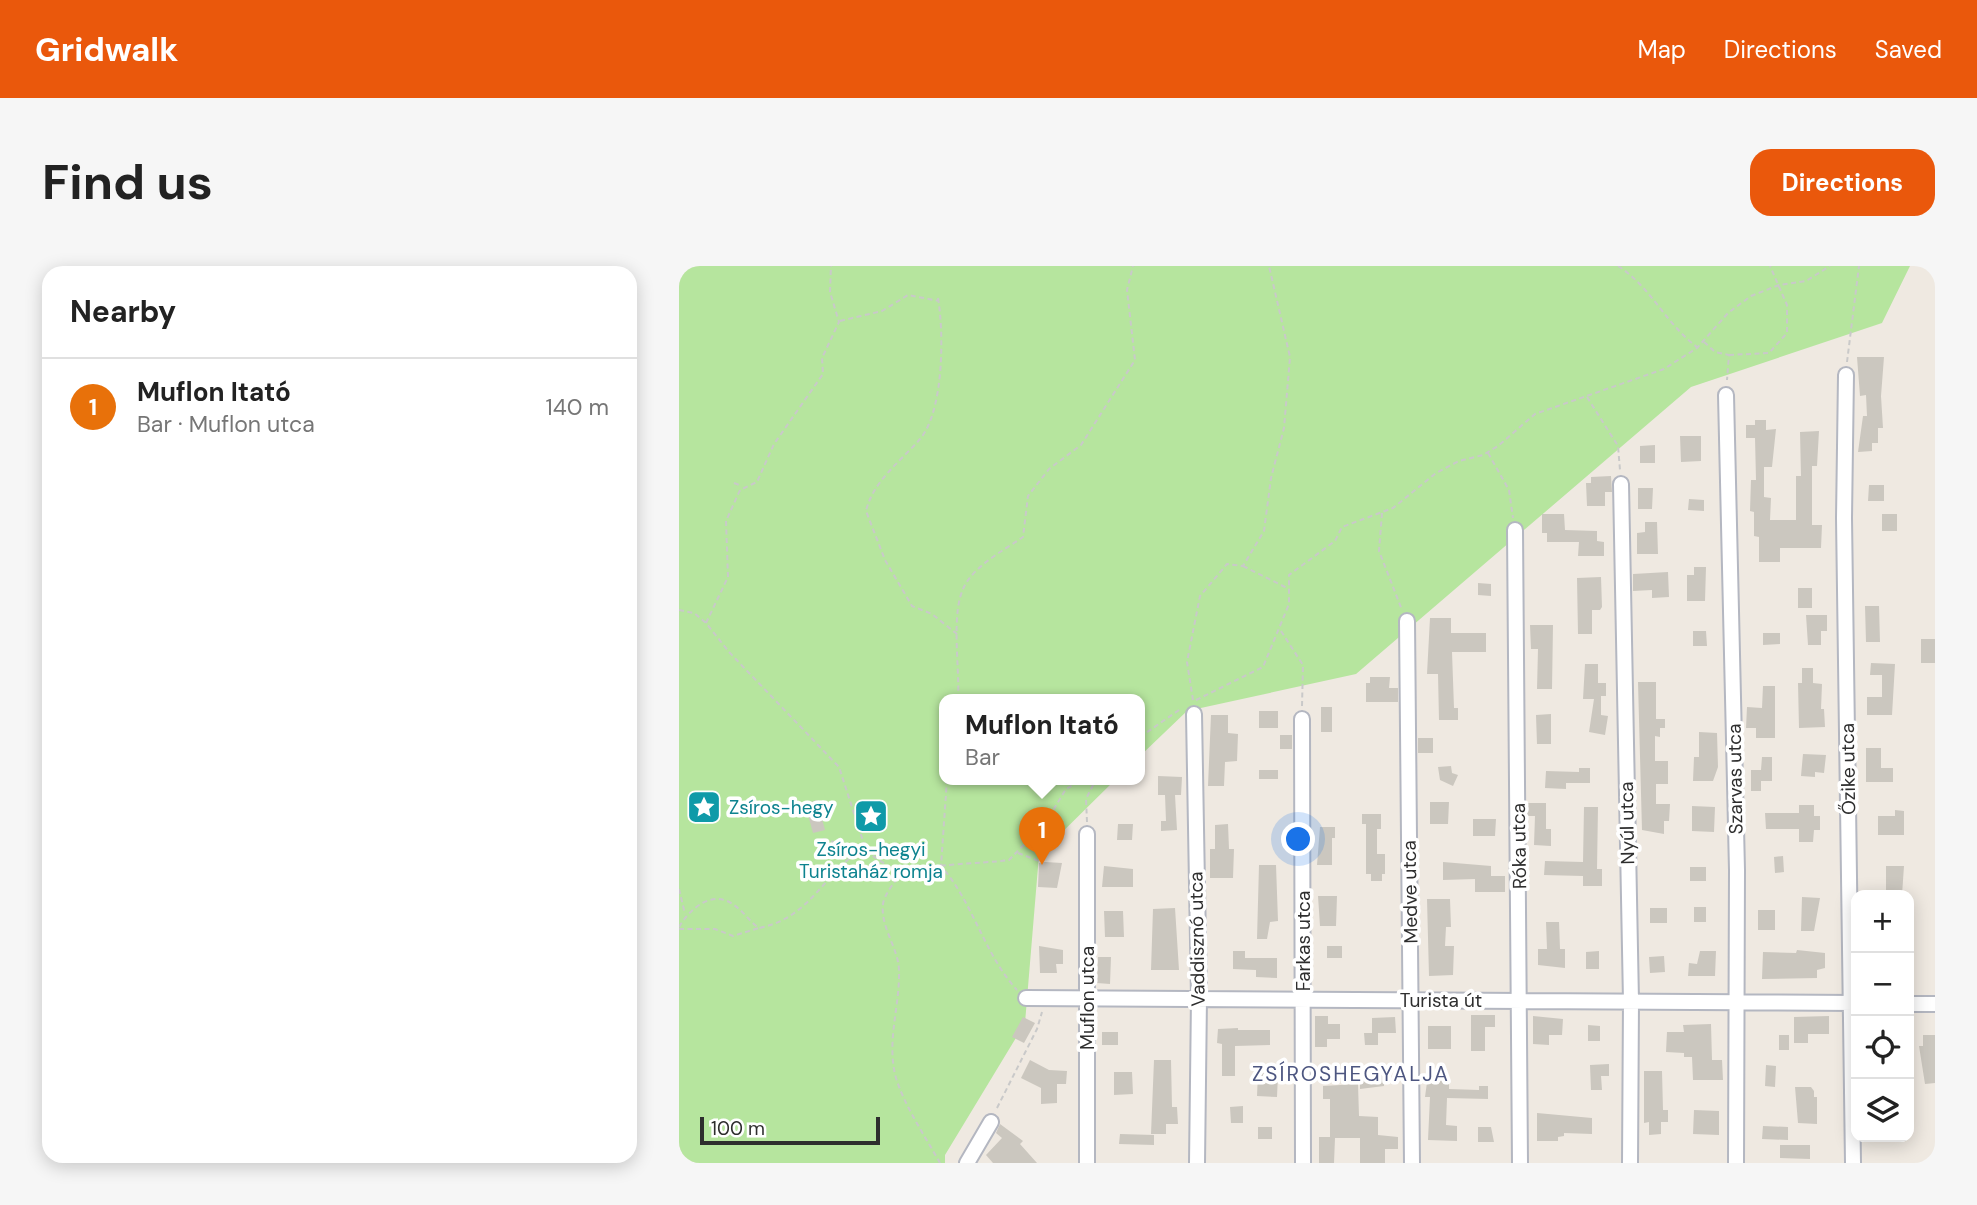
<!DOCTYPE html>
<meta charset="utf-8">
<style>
:root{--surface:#fff;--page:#f6f6f6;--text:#222;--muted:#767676;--line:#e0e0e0;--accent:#ea580c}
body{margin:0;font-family:"DM Sans",sans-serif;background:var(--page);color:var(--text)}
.controls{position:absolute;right:21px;bottom:21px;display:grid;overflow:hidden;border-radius:14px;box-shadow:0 4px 18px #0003}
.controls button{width:63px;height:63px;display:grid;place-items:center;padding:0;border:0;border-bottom:2px solid var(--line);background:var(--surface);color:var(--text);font:35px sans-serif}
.scale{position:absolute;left:21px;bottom:18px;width:180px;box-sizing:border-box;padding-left:7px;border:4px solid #2e2e2e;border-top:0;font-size:19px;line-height:24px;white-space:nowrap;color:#2e2e2e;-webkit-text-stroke:5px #fff;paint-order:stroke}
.you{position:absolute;left:620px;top:574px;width:24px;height:24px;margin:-18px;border:5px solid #fff;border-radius:50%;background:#1a73e8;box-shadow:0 0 0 10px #1a73e833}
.badge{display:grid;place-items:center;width:46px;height:46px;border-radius:50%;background:var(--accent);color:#fff;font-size:23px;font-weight:700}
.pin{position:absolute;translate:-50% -58px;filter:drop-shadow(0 2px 4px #0008)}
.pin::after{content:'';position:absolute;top:37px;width:24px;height:21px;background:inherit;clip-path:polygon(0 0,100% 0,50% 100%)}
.popup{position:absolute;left:260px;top:428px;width:206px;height:91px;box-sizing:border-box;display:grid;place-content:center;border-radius:14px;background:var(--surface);filter:drop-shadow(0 2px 5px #0005);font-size:23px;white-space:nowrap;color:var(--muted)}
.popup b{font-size:26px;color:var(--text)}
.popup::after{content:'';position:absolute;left:50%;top:100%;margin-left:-14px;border:14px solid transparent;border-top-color:var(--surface)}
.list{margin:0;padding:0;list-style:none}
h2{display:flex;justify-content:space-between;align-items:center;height:91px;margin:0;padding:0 28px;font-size:30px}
h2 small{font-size:23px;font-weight:400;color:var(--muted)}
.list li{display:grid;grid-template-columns:46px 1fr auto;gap:21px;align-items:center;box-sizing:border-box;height:98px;padding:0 28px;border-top:2px solid var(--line)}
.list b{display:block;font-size:26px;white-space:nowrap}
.list p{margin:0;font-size:23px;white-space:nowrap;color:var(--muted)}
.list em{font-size:23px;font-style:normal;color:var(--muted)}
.icon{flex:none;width:38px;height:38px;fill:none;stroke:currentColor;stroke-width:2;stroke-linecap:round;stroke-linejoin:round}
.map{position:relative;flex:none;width:1256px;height:897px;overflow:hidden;border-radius:21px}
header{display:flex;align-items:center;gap:42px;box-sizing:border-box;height:98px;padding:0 35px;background:var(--accent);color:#fff}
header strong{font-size:33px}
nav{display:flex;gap:38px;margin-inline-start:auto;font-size:24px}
.intro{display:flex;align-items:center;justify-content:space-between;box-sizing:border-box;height:168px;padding:0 42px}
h1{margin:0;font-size:49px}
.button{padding:18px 32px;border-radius:21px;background:var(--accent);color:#fff;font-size:24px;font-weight:700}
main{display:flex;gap:42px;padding:0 42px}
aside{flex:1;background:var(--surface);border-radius:21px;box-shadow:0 4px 18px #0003}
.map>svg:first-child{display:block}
</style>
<header>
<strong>Gridwalk</strong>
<nav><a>Map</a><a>Directions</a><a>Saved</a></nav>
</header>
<div class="intro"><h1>Find us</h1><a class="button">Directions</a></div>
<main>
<aside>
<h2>Nearby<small></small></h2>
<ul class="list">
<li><span class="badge" style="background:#e8710a">1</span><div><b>Muflon Itató</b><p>Bar · Muflon utca</p></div><em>140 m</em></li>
</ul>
</aside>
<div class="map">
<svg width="1256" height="897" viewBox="0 0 1256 897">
<rect width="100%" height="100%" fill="#efe9e1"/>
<path fill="#b6e59e" d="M0 0H1231L1203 57 1012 121 677 408 508 445 461 490V433H265V513H437L360 589 346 757 266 889V897H0Z"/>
<path fill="#cbc7bf" d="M1178 91H1205L1202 130 1204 162H1199V177H1193V185L1179 186 1184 150H1188L1187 129 1181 130Z
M1076 154H1087V164L1097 163 1093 201H1085V231L1092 232 1091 254H1117V210H1122L1121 166 1140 165 1138 200H1133V259H1143L1142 282H1101V296H1080V271L1075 270V246L1071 245 1072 214H1077L1076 172H1067V159H1076Z
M1001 170H1022V195L1002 196Z
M976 179V197H961V180Z
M932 210 933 226H926V240H908L907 217H912V211Z
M1190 219H1205V235H1189Z
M959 222H974L973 243H959Z
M1010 233 1025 234V245L1009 244Z
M863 248H885L886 264 918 265V275L925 276V290H899L900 276H868V267H863Z
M1203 248H1218V265H1203Z
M966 256H978L979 288H958V267L966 266Z
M1015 301H1027L1026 335H1008V309H1015Z
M989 306 990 331 973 332V324L954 325V308Z
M922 311 923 341 921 344H913V368H899L898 312Z
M799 317 812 318V330L799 329Z
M1119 322H1133V342H1119Z
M1186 340H1200L1201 376H1187Z
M1127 349H1148V365H1142V379H1129Z
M751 352H772V367H807V386H773L775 442H779V454H760L759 408H748Z
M851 359H874L873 423H858L859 383H852Z
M1014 365H1027L1028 380H1014Z
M1084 367H1101V378L1084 379Z
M1242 373H1256V397H1242Z
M1192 397 1216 398 1213 449H1188V431H1203V409H1191Z
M906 398H919V417H927V430H922V449L929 450 926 469 910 466 915 433H904Z
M1123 402H1134V417L1143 418 1142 443H1145L1146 461 1120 462 1119 417H1123Z
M691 411H711L710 422H719V436H687V417H691Z
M959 416H977V453H986V462H981V471L976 470V495H989V518H977V538H991L990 555H985V568L963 564Z
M1084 420H1096V472H1077V462H1067L1068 441 1083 442Z
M642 441H653V466H642Z
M580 445H599V462H580Z
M872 448V478H858L857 449Z
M532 449H549V467L559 468 558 495 546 496 545 520H529Z
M1020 466 1038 467 1039 501 1034 515H1014L1015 491H1020Z
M601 469H613V483H601Z
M739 472H754V487H739Z
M1187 482H1202V502H1214V516H1187Z
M1124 488 1147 489 1145 507 1136 506V511L1122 510Z
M1083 491H1093V515H1082V525H1072V504H1082Z
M772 500 773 507 779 509 774 520 761 514 759 501Z
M900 502H911V517H887V523L866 522 867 505 900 506Z
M580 504H599V513H580Z
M479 510 503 511 502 529H496L498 564 482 565V555H487L486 529H479Z
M138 534 146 564 134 567 126 538Z
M751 536H770L769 558H751Z
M848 537H867V563H872V580L855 579 856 550H848Z
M1120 539H1135V550H1141V564H1135L1134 576H1120V563H1087L1086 547H1120Z
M1013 540 1036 541 1035 566 1013 565Z
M905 541H919L918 603H923V620H904V610L865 609 866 595 904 596Z
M1216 544 1225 545V569H1199V550H1216Z
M683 548H702V563H698V588H706V608H703V615H692V608H687V558H683Z
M794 553H817L816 570H794Z
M439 558H454L453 574H438Z
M549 558 550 583H555L554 612H531V583H536V559Z
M641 561H656V572H653V599H638Z
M1104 590 1105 606 1096 607 1095 591Z
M366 596 383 597 378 622 359 621 360 597Z
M764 596 812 600V610H826V626H796V613L764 614Z
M580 599H597L599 655 591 656 588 673H578Z
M425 600 454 603V621H423Z
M1207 600H1225L1223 629H1207Z
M1011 601H1027V615H1011Z
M639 630H658L657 660H641Z
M1123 631 1141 632 1135 665H1122Z
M748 633H771L772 661H767L766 680H775L774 709 750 710Z
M1015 641H1027V656H1015Z
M496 642 500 704H472L474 643Z
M971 642H988V657H971Z
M1079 644H1096V664H1079Z
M425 645H444L445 671H426Z
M867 656H880L881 683H886V702L859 699V683H868Z
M360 680 384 684V698H377L378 707H361Z
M648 680H663V692H648Z
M1118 684 1146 687V702L1138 704V712L1083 713 1084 686 1117 687Z
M554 685H566V692H598V712L577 711V704L554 703Z
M920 685V703H907V686Z
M1021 685H1037L1036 710H1009L1010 697 1018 698Z
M985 690 986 706 971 707 970 691Z
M419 691H432L431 718 418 717Z
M792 749H816V761H806V785H792Z
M636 750H649V758H661V773H648V781H636Z
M854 750 884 753 883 769H870V779L854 778Z
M1150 750V768H1129V777H1115V751Z
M344 751 356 757 345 777 333 771Z
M716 751 717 767H693V752Z
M1032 758 1033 794H1043L1044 814H1014L1013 791H1005V787L987 786 988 766H1005L1004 759Z
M909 759 921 760V775H909Z
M749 760H772V783H749Z
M559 762V764H591V779L556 780V810H543V778L538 777 539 763Z
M423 766H439V779H423Z
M685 767H699V779H686Z
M1100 769H1110V784H1100Z
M1244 769H1256V817L1246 818 1240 780H1244Z
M351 794 370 804 388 805 387 818H378V837L362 838V822L342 812Z
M475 794H492L493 841H498L499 858H487V868H472Z
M930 798V810H922L923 824H912L911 799Z
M1087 799 1097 800 1096 821 1086 820Z
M681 804H693V809H705V820L681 823Z
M965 805H983L984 844H989V856H982V868L970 869V856L965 857Z
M435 806H453L454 828 435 829Z
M579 807 599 808 598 831 578 830Z
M749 809H770V823L800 824V820H809V833L768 832 767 859 778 860V875L749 874 751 831H746Z
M679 818 680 850 699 851V869L719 871V883H706V897H681V872H656L655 897H640V871H651V833H644V820Z
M1116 821H1132L1135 825V831H1138V858L1119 857Z
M564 840V857H552L551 841Z
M1015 844 1040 845V869L1014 868Z
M858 847 913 852V868L885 867V870L879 871V875H858Z
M321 858 344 875 341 878 358 897H314L307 889 323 872 317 867Z
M1084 860 1109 861V874L1083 873Z
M579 861H593V873H579Z
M799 861H812L815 876H799Z
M441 868 475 869V879L440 878Z
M1101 879H1131V893L1101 892Z"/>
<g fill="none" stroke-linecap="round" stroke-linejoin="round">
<g stroke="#b4b7c1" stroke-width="18">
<path id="minor" d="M1167 109 1165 252 1174 897
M1047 129 1058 604 1057 897
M942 218 952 735 951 897
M836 264 841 897
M728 355 733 897
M515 448 520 732 518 897
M623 453 624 897
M347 732 1177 737
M1230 738H1256
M288 897 312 856
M408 897V568"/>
</g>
<path stroke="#c9c9c9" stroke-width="2" stroke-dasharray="5 3.5" stroke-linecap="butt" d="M939 0C971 20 987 58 1018 81
M259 32C265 66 265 145 241 173 222 195 194 215 187 245L206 294 233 340 253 348 278 368
M161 55 203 45 229 29 260 35
M1025 76 1036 86 1050 89 1048 114
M1050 89 1090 87 1108 67V39L1091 0
M1168 96 1180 0
M908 131 939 180 941 204
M809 187 830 224 834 252
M55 217 63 220
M703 247 700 285 723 344
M564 300 608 322
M0 344 15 347 27 357 50 386 160 501 185 578 191 588 221 608
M27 357 49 311 47 255 61 224 78 216 95 178 144 108 143 92 160 56 151 26 152 0
M602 365 624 399 623 440
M279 433C281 401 271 345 286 319 297 299 325 284 344 271L349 230 370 203 402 179 456 94 448 24 454 0
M514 434 508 396 521 330 548 298 564 300 585 265 592 212 605 162 611 91 590 0
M517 434 584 401 610 338V309L656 275 663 261 714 242 757 207 780 195 804 189 819 180 856 148 985 103 1018 82 1049 47 1072 30 1100 19 1127 15 1151 0
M461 471 503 442
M268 513 262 600C294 636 305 688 338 724
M408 556 407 533 417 513
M144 573 158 577 171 590
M339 587 360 595
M0 623 6 648
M0 661C11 642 34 623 55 639 65 646 70 655 80 662 126 653 140 618 172 591L190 588
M0 663H36L54 670 80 662
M318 842 358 763 363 746
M261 897C246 870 226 841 217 812 207 776 221 740 220 705 220 683 201 661 204 638 205 630 214 617 220 611 235 597 307 598 330 594L367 556 387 523 404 513"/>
<use href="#minor" stroke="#fff" stroke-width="14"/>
</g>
<defs>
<g id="sight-square" transform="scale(1.75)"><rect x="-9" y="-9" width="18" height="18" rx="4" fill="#0f9aa8" stroke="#fff"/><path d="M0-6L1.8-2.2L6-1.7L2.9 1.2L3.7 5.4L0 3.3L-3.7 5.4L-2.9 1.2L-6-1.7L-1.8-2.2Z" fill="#fff"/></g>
</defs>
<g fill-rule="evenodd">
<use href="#sight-square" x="25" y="541"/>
<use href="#sight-square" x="192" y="550"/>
</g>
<g text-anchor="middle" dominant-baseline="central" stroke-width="7" stroke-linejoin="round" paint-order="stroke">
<g font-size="19" fill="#2e2e2e" stroke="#fff">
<text transform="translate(1169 503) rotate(-91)">Őzike utca</text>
<text transform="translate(1056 513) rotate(-91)">Szarvas utca</text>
<text transform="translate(948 557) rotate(-91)">Nyúl utca</text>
<text transform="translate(840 580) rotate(-91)">Róka utca</text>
<text transform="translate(731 626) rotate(-91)">Medve utca</text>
<text transform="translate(518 673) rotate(-91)">Vaddisznó utca</text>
<text transform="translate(624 675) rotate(-90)">Farkas utca</text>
<text transform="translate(408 732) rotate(-90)">Muflon utca</text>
<text x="762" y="734">Turista út</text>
</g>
<g font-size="19" fill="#0d838f" stroke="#fff" text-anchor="start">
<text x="50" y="541">Zsíros-hegy</text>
<text x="192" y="583" text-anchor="middle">Zsíros-hegyi<tspan x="192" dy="22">Turistaház romja</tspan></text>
</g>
<g font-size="21" letter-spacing="2" fill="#4d5680" stroke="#fff">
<text x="672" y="808">ZSÍROSHEGYALJA</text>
</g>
</g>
</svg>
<div class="controls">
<button>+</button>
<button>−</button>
<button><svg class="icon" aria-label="locate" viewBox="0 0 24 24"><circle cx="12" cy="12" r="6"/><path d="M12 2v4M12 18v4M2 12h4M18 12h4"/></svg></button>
<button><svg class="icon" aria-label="layers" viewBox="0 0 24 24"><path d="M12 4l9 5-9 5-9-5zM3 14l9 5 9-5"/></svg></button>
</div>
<div class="scale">100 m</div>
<div class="you"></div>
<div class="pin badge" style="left:363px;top:599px;background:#e8710a">1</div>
<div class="popup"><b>Muflon Itató</b>Bar</div>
</div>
</main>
